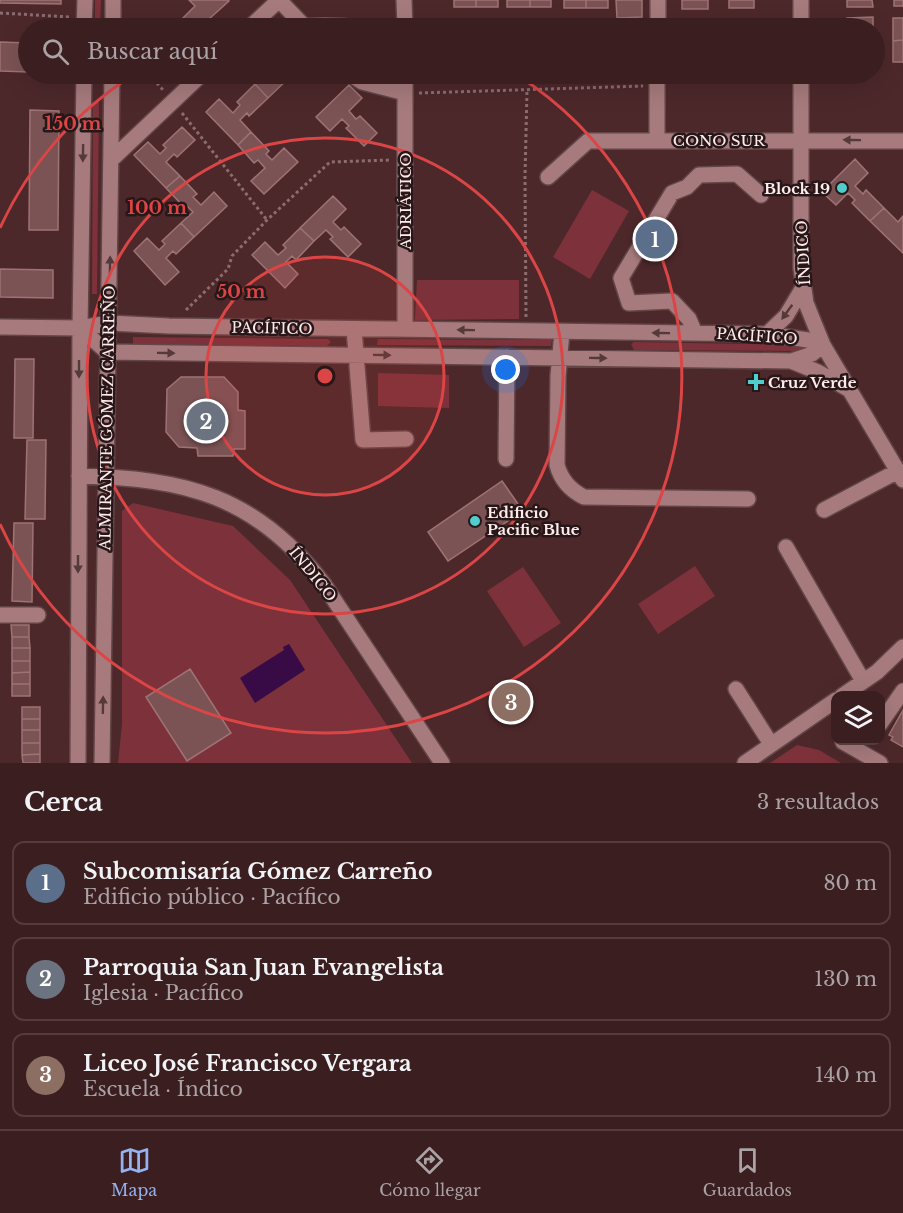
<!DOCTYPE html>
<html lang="es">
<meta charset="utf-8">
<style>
:root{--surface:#3a1e20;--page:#412729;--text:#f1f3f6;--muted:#aba2a5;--line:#543c3e;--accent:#95b2f1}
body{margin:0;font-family:"Libre Baskerville",serif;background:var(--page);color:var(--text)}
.controls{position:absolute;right:18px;bottom:18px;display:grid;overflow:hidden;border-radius:12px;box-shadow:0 6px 24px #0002}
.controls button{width:54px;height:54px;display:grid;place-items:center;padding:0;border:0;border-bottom:2px solid var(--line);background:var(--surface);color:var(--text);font:30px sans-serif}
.you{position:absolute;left:506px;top:370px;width:21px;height:21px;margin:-15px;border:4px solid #fff;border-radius:50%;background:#1a73e8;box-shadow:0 0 0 9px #1a73e833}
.badge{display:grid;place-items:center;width:39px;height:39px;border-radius:50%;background:var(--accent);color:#fff;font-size:20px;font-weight:700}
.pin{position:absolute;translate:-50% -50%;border:3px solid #fff;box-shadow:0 2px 6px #0006}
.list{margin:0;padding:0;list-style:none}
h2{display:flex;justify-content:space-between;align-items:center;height:78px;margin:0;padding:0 24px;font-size:26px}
h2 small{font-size:20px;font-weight:400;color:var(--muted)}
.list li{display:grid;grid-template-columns:39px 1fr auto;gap:18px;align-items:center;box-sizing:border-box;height:84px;margin:0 12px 12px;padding:0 12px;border:2px solid var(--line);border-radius:12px}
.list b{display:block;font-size:22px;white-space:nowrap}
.list p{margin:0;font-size:20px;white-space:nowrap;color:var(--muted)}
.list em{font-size:20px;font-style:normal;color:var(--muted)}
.icon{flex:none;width:33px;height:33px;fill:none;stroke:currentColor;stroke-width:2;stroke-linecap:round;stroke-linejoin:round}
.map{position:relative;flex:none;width:903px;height:763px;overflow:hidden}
.search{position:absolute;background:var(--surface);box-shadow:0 6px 24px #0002;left:18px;right:18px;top:18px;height:66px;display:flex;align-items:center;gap:15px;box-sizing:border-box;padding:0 21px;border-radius:33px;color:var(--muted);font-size:22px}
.sheet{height:366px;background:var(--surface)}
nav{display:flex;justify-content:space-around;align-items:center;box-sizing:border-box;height:84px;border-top:2px solid var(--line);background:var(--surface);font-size:16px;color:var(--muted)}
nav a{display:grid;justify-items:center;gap:3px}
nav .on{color:var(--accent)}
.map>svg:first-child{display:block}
</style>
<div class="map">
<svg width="903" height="763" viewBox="0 0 903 763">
<rect width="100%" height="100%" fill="#4d282b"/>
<path fill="#7d313a" d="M95 0H101L100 28H95Z
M93 102H99L97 294H92Z
M592 190 629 211 590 279 553 257Z
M417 280H519V319L415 320Z
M133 337 328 339 331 342 327 346 133 344Z
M378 339 552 340 551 346 377 345Z
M634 342 807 345 811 348 806 351 634 350 631 344Z
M378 373 449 375V408L378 406Z
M133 503 233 526 290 580 412 763H118L122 724V511Z
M695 566 715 596 658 634 638 604Z
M523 567 561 623 524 647 487 591Z
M797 745 819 750 841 763H770Z"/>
<path fill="#380b47" d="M289 644 305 670 255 703 240 678 284 650 283 647Z"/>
<path fill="#7c5355" stroke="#9e7374" stroke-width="1.5" d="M0 0H61V4L0 3Z
M189 0H228L229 1 199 28H193L183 18 195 6Z
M454 0H476V7H454Z
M476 0H498V7H476Z
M507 0H530V7H507Z
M530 0H551V7H530Z
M564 0H586V8H564Z
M586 0H608V8H586Z
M616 0H642V17L617 18Z
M682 0H708V9H682Z
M729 0H754V8H729Z
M847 0H872L873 7H847Z
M894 0H903V6H894Z
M873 17V28H847V18Z
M183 18 193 28H171Z
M893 18H903V40L893 41Z
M682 20H708V28H682Z
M728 21H754V28H728Z
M903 40V62H893V41Z
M0 42 28 43V72L0 71Z
M162 74H174L167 80Z
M266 74H293L268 98 255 84Z
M255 84 268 98 249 116 247 113 240 120 251 132 238 145 206 112 219 99 233 113 240 105 237 102Z
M349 85 362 98 349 111 356 119 360 116 377 133 364 146 346 128 349 126 342 119 330 131 316 117Z
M30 110 59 111 58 230H29Z
M182 127 195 140 177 157 174 154 166 162 180 176 166 188 134 155 148 142 160 154 166 148 163 145Z
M251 132 269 151 266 154 272 160 284 148 298 162 264 194 251 181 265 168 258 160 254 163 238 145Z
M855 159 868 173 855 186 863 194 866 190 884 208 870 221 852 203 855 200 848 193 836 205 822 192Z
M180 176 197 194 193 197 201 205 214 192 227 206 194 237 181 223 193 212 186 205 184 207 166 188Z
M333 196 346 209 333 222 341 230 344 227 361 244 348 257 330 239 333 237 326 230 314 241 300 228Z
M884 208 898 222 903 216V253L870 221Z
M181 223 194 237 176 254 173 251 166 258 179 272 165 285 134 251 147 238 159 250 165 244 162 241Z
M300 228 314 241 296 260 292 256 286 262 298 274 285 288 252 255 265 242 278 255 286 248 283 245Z
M0 269 53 270V298L0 297Z
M15 359H34L33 438H14Z
M181 377H224L238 392V410L245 411V449H234L233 456H198L197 448 179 447 166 432 167 389Z
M27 440H46L45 519H25Z
M502 481 523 511 448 561 428 532Z
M14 523H33L32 602 12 601Z
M11 625H29V637H12Z
M12 637H29L30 648H12Z
M12 648H30V661H12Z
M12 661H30V672L12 673Z
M190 669 231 733 187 761 146 697Z
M30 672V684H12V673Z
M12 684H30V696H12Z
M22 707H40V719H22Z
M903 710V747L891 740 893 737 889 735Z
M22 719H40V730H22Z
M22 730H40V743H22Z
M22 743H40V754L22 755Z
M40 754V763H23L22 755Z"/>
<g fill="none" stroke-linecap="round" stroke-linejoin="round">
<g stroke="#624547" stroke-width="18">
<path id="minor" d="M279 0 306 28
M404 0 405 28
M84 28 85 0
M113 28V0
M249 28 279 0
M658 28V0
M801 28V0
M350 74 362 82 405 93
M405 74V329
M801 74V268L806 303 823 345 903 480
M657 140V74
M111 160 202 74
M548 177 588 141H903
M0 327 80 328 109 323 169 326 767 334 808 340 823 345
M80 328 107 352 791 361 812 354 823 345
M354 329 363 440 406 439
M562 332 558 376 557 465C561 480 570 490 584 497L748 499
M695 333 689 319 672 301 629 303 621 278 672 193 687 187 699 175 737 174 761 195
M767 334 786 316 804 286
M791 361 818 372 848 389
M506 459 507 357
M79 476C185 478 256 496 323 583L442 763
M824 510 898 471
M786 547 863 681
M0 615H38
M736 689 771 744
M842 696 877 672 903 647
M880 724 903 691
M843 742 880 763
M78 763 80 328 84 74
M102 763 112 74
M745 763 836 700"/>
</g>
<path stroke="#8c6d6f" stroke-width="3" stroke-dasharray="3 3" stroke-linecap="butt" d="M0 13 70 17
M149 74 163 90
M419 93 643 86
M182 113 267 220
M186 310 228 269 232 256 267 220 330 162 391 160
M526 317 525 177 527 90"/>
<use href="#minor" stroke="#a77b7d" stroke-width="15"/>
</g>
<defs><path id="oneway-solid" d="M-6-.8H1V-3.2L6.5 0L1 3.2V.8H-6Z" transform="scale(1.5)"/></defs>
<g fill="#543a3b">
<use href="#oneway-solid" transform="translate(852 140) rotate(-179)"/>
<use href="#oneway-solid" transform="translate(83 153) rotate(91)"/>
<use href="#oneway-solid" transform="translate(110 265) rotate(-89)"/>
<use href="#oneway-solid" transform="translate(787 312) rotate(126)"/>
<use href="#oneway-solid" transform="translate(466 330) rotate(-179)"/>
<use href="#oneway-solid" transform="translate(661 333) rotate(-179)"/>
<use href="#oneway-solid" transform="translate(166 353) rotate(1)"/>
<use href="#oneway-solid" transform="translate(382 355) rotate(1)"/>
<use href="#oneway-solid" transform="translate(598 358) rotate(1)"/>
<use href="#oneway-solid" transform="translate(79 369) rotate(90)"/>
<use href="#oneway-solid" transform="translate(78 564) rotate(90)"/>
<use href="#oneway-solid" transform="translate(103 705) rotate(-89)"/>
</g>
<circle cx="325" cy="376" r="119" fill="#dc4545" fill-opacity=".12"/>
<g fill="none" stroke="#dc4545" stroke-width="3">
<circle cx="325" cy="376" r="119"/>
<circle cx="325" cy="376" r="238"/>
<path d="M0 228A357 357 0 0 1 133 75M245 28A357 357 0 0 1 405 28M517 75A357 357 0 1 1 0 524"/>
</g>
<g fill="#52cdce" stroke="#281718" stroke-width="2">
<circle cx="842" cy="188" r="6"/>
<path d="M753 373h6v6h6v6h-6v6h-6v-6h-6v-6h6z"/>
<circle cx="475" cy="521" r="6"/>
</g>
<g text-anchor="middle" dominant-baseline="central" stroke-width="5" stroke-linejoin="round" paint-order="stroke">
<g font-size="15" fill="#ffebeb" stroke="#281718">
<text x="719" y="140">CONO SUR</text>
<text transform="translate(405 201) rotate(-90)">ADRIÁTICO</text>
<text transform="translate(803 253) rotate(-93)">ÍNDICO</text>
<text transform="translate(272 328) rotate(1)">PACÍFICO</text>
<text transform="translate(757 336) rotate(4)">PACÍFICO</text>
<text transform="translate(107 418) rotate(-89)">ALMIRANTE GÓMEZ CARREÑO</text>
<text transform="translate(313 574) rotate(51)">ÍNDICO</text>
</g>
<g font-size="15" font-weight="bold" fill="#ffebeb" stroke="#281718" text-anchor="start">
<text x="830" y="188" text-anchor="end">Block 19</text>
<text x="768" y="382">Cruz Verde</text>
<text x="487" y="512">Edificio<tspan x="487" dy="17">Pacific Blue</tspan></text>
</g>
</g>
<circle cx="325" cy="376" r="9" fill="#dc4545" stroke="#281718" stroke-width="3"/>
<g font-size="18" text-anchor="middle" font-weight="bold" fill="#dc4545" stroke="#281718" stroke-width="5" stroke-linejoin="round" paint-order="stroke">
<text x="73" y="130">150 m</text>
<text x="157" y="214">100 m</text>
<text x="241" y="298">50 m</text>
</g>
</svg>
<div class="controls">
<button><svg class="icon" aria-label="layers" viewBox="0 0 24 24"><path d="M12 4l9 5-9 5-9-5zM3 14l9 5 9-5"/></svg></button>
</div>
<div class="you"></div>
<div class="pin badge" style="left:655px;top:239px;background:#5c6f8a">1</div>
<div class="pin badge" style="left:206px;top:421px;background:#6b7280">2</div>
<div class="pin badge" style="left:511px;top:702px;background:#8d6e63">3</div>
<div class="search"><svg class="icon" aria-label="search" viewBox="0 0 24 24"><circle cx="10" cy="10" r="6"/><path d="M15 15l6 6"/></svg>Buscar aquí</div>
</div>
<section class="sheet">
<h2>Cerca<small>3 resultados</small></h2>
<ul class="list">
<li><span class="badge" style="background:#5c6f8a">1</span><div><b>Subcomisaría Gómez Carreño</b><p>Edificio público · Pacífico</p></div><em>80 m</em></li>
<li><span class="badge" style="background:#6b7280">2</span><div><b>Parroquia San Juan Evangelista</b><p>Iglesia · Pacífico</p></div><em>130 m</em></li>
<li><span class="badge" style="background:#8d6e63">3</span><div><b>Liceo José Francisco Vergara</b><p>Escuela · Índico</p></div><em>140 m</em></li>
</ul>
</section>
<nav>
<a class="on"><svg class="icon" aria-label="map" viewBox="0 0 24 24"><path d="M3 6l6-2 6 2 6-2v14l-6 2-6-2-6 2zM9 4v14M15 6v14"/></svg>Mapa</a>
<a><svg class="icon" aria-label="directions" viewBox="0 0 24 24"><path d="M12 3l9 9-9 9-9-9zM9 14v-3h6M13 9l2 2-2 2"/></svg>Cómo llegar</a>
<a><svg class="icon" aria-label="saved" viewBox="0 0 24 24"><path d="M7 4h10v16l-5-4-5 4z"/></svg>Guardados</a>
</nav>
